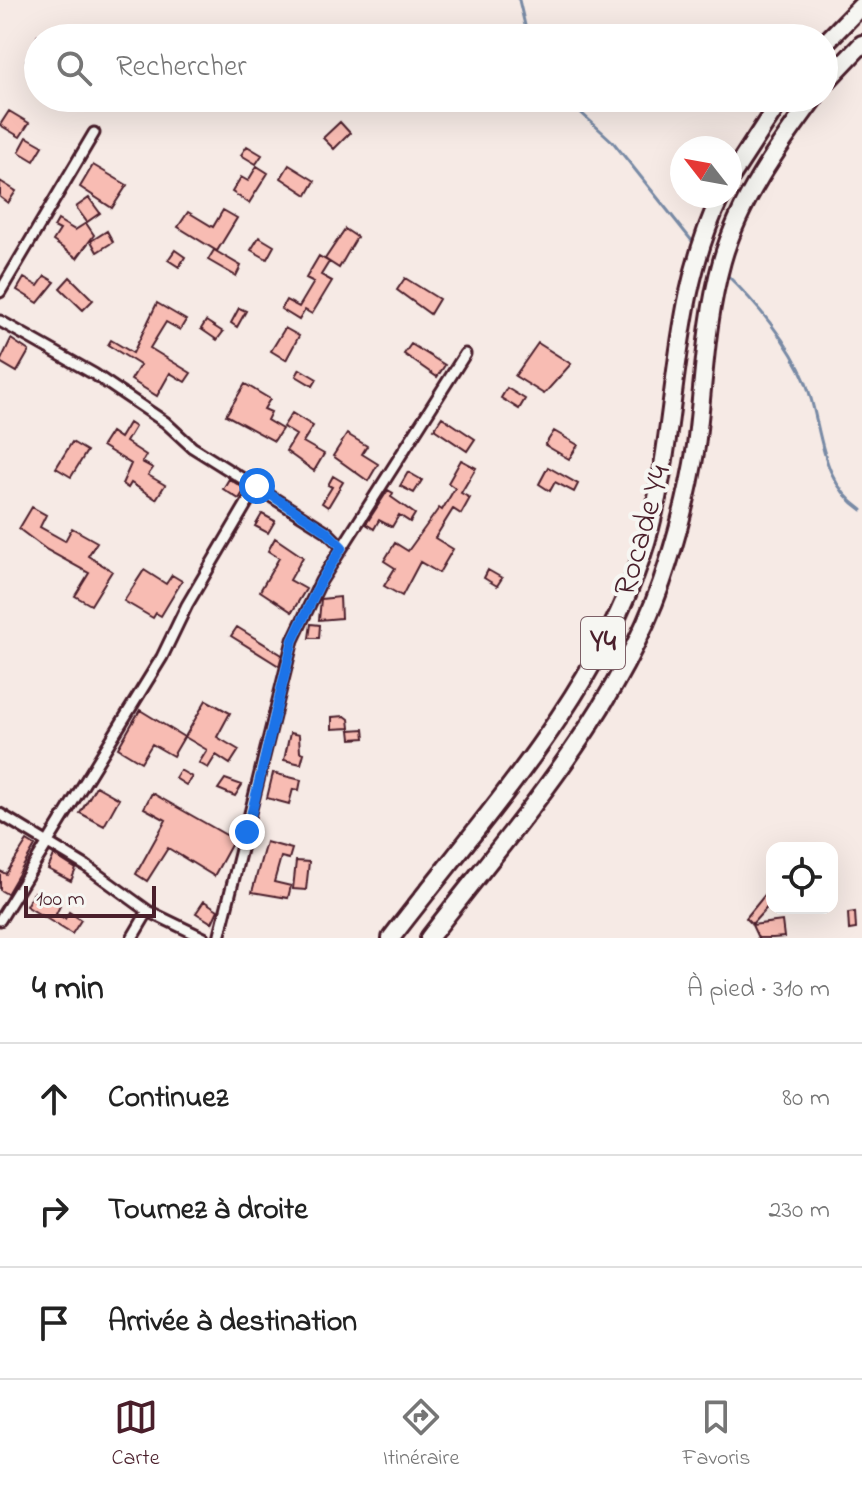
<!DOCTYPE html>
<html lang="fr">
<meta charset="utf-8">
<style>
:root{--surface:#fff;--page:#f2f2f2;--text:#222;--muted:#767676;--line:#e0e0e0;--accent:#4a1f2b}
body{margin:0;font-family:"Indie Flower",sans-serif;background:var(--page);color:var(--text)}
.controls{position:absolute;right:24px;bottom:24px;display:grid;overflow:hidden;border-radius:16px;box-shadow:0 8px 32px #0002}
.controls button{width:72px;height:72px;display:grid;place-items:center;padding:0;border:0;border-bottom:2px solid var(--line);background:var(--surface);color:var(--text);font:40px sans-serif}
.compass{position:absolute;left:670px;top:136px;width:72px;height:72px;border-radius:50%;background:var(--surface);box-shadow:0 8px 32px #0002;rotate:301deg}
.scale{position:absolute;left:24px;bottom:20px;width:132px;box-sizing:border-box;padding-left:8px;border:4px solid #4a1f2b;border-top:0;font-size:22px;line-height:28px;white-space:nowrap;color:#4a1f2b;-webkit-text-stroke:6px #f6f6f2;paint-order:stroke}
.stop{position:absolute;width:24px;height:24px;margin:-18px;border:6px solid #1a73e8;border-radius:50%;background:#fff}
.stop.end{background:#1a73e8;border-color:#fff;box-shadow:0 2px 8px #0008}
.list{margin:0;padding:0;list-style:none}
h2{display:flex;justify-content:space-between;align-items:center;height:104px;margin:0;padding:0 32px;font-size:34px}
h2 small{font-size:26px;font-weight:400;color:var(--muted)}
.list li{display:grid;grid-template-columns:52px 1fr auto;gap:24px;align-items:center;box-sizing:border-box;height:112px;padding:0 32px;border-top:2px solid var(--line)}
.list b{display:block;font-size:30px;white-space:nowrap}
.list em{font-size:26px;font-style:normal;color:var(--muted)}
.icon{flex:none;width:44px;height:44px;fill:none;stroke:currentColor;stroke-width:2;stroke-linecap:round;stroke-linejoin:round}
.map{position:relative;flex:none;width:862px;height:938px;overflow:hidden}
.search{position:absolute;background:var(--surface);box-shadow:0 8px 32px #0002;left:24px;right:24px;top:24px;height:88px;display:flex;align-items:center;gap:20px;box-sizing:border-box;padding:0 28px;border-radius:44px;color:var(--muted);font-size:30px}
.sheet{height:440px;background:var(--surface)}
nav{display:flex;justify-content:space-around;align-items:center;box-sizing:border-box;height:112px;border-top:2px solid var(--line);background:var(--surface);font-size:22px;color:var(--muted)}
nav a{display:grid;justify-items:center;gap:4px}
nav .on{color:var(--accent)}
.map>svg:first-child{display:block}
</style>
<div class="map">
<svg width="862" height="938" viewBox="0 0 862 938">
<rect width="100%" height="100%" fill="#f6eae5"/>
<filter id="ink" filterUnits="userSpaceOnUse"><feTurbulence type="fractalNoise" baseFrequency=".0125" numOctaves="2"/><feDisplacementMap in="SourceGraphic" scale="16" xChannelSelector="R" yChannelSelector="G"/><feConvolveMatrix kernelMatrix="1 2 1 2 8 2 1 2 1" color-interpolation-filters="sRGB"/></filter>
<g filter="url(#ink)">
<g fill="none" stroke-linecap="round" stroke-linejoin="round">
<path stroke="#788aa5" stroke-width="3" d="M519 0 528 38
M565 98 613 142 696 246
M725 273C755 302 790 343 806 383 823 427 818 480 862 510"/>
</g>
<path fill="#f8bcb3" stroke="#4a1f2b" stroke-width="2" d="M38 35V66L26 60Z
M9 111 29 123 20 137 0 125Z
M340 122 350 133 334 149 323 138Z
M27 137 43 146 34 161 19 152Z
M247 146 262 155 256 164 241 155Z
M93 165 127 185 112 208 80 187Z
M289 165 315 181 307 195 281 178Z
M257 166 268 173 249 203 232 192 241 177 248 181Z
M0 181 16 191 8 203 0 197Z
M89 198 100 213 87 222 76 207Z
M223 210 237 218 217 251 178 227 188 212 213 227Z
M58 220 75 230 86 223 94 235 77 258 53 241 60 230 54 227Z
M345 229 357 237 339 268 325 259Z
M107 231 113 242 97 252 91 241Z
M259 237 274 246 267 259 251 250Z
M175 250 185 257 179 267 168 260Z
M214 250 241 266 236 276 208 260Z
M319 256 329 262 321 275 332 281 312 314 305 310 299 320 281 309 286 300 299 307 314 282 306 278Z
M45 276 55 282 38 303 17 290 24 278 38 286Z
M70 277 93 300 83 310 60 288Z
M405 278 439 299 430 314 397 290Z
M157 303 186 320 180 330 166 322 150 348 191 373 185 382 170 373 157 396 131 380 140 365 108 345 111 340 133 353Z
M239 308 246 311 237 327 231 323Z
M206 321 223 332 217 340 201 329Z
M285 328 299 336 286 360 271 351Z
M11 339 29 351 17 372 0 362Z
M538 343 571 364 544 394 515 376Z
M411 344 445 365 437 377 404 354Z
M300 369 317 379 313 386 296 376Z
M245 384 270 399 264 409 271 412 267 420 282 429 274 441 226 415Z
M507 388 525 399 519 409 501 398Z
M292 413 313 426 303 442 324 454 314 471 286 451 296 435 283 427Z
M442 417 475 439 467 451 434 429Z
M129 423 135 427 126 442 146 455 142 462 153 468 148 475 165 485 156 499 131 483 128 488 122 484 131 464 102 446 111 432 120 438Z
M554 431 578 445 569 459 545 445Z
M347 434 367 446 362 454 378 464 368 481 333 456Z
M72 442 87 451 71 477 56 468Z
M461 460 476 468 461 493 470 498 461 514 453 509 435 538 453 549 439 573 420 562 402 596 384 586 395 568 384 561 395 543 408 551 439 508 442 510 455 488 448 483Z
M548 467 578 484 574 492 555 482 550 491 539 484Z
M408 472 422 480 414 493 400 486Z
M333 476 343 482 328 507 322 503 332 487 328 485Z
M229 479 245 489 239 499 223 489Z
M388 490 393 493 391 497 415 514 410 522 399 515 392 527 379 520 374 529 366 524Z
M32 507 46 515 40 527 65 541 72 528 97 542 88 556 112 571 91 605 75 596 89 573 47 550 19 529Z
M262 514 275 521 268 533 255 526Z
M275 538 303 557 290 580 306 589 292 612 260 591 279 558 268 551Z
M144 570 166 584 172 575 182 581 161 616 156 613 153 618 124 601Z
M488 570 502 578 497 586 484 578Z
M340 597 341 618 319 620 321 599Z
M311 624 320 625 319 638H309Z
M237 627 282 655 279 666 231 636Z
M206 700 230 713 217 737 239 750 230 764 216 755 208 768 199 763 207 750 185 737Z
M140 710 184 737 173 756 152 744 141 762 118 748Z
M345 716 349 719 350 728 332 729V717Z
M364 729 365 738 351 739 350 730Z
M290 733 299 735 300 752 304 753 301 764 284 760Z
M180 770 192 777 186 785 175 778Z
M273 773 301 780 299 790 293 789 289 804 267 798Z
M225 779 242 785 235 796 218 789Z
M96 786 119 799 104 826 80 813Z
M152 793 228 836 232 831 237 834 214 876 168 848 147 881 136 874 166 820 144 808Z
M27 841 35 846 7 894 0 890V871L6 874Z
M266 842 292 849 289 859 281 857 274 882 291 886 288 898 252 892Z
M54 855 76 869 71 881 48 869Z
M296 861 309 862 306 890 293 889Z
M772 886V902L752 924 746 918Z
M34 892 60 906 56 914 65 919 69 912 81 920 72 934 26 906Z
M204 901 218 910 212 923 196 913Z
M855 912 856 929 849 930 848 913Z
M782 921 784 937 773 938H758L752 925Z"/>
<g fill="none" stroke-linecap="round" stroke-linejoin="round">
<g stroke="#4a1f2b" stroke-width="15">
<path id="street" d="M0 292 94 133
M0 321 94 374 165 422 192 447 326 531 342 547
M0 814 86 866 148 911 204 938
M0 920 162 657 187 605 257 486
M132 938 148 911
M219 938 293 640 321 581 465 354"/>
</g>
<g stroke="#4a1f2b" stroke-width="22">
<path id="highway" d="M824 44 862 5
M824 84 862 44
M730 178 782 98
M391 938C481 820 595 697 642 555 681 438 666 309 721 196
M429 938C518 822 624 706 668 563 680 525 690 485 696 446 704 383 705 322 722 261 739 201 778 147 814 98"/>
</g>
<use href="#street" stroke="#f6f6f2" stroke-width="9"/>
<use href="#highway" stroke="#f6f6f2" stroke-width="16"/>
</g>
</g>
<g fill="none" stroke-linecap="round" stroke-linejoin="round" filter="url(#ink)">
<path stroke="#1a73e8" stroke-width="10" d="M247 832 293 640 321 581 342 547 326 531 257 486"/>
</g>
<g text-anchor="middle" dominant-baseline="central" stroke-width="8" stroke-linejoin="round" paint-order="stroke">
<rect fill="#f6f6f2" stroke="#7e6067" stroke-width="2" x="581" y="617" width="44" height="52" rx="6"/>
<g font-size="30" font-weight="bold" fill="#4a1f2b">
<text x="603" y="643">Y4</text>
</g>
<g font-size="32" fill="#4a1f2b" stroke="#f6f6f2">
<text transform="translate(644 531) rotate(-74)">Rocade Y4</text>
</g>
</g>
</svg>
<div class="controls">
<button><svg class="icon" aria-label="locate" viewBox="0 0 24 24"><circle cx="12" cy="12" r="6"/><path d="M12 2v4M12 18v4M2 12h4M18 12h4"/></svg></button>
</div>
<svg class="compass" viewBox="-18 -18 36 36"><path d="M0-13l5 13h-10z" fill="#e53935"/><path d="M0 13l5-13h-10z" fill="#767676"/></svg>
<div class="scale">100 m</div>
<div class="stop" style="left:257px;top:486px"></div>
<div class="stop end" style="left:247px;top:832px"></div>
<div class="search"><svg class="icon" aria-label="search" viewBox="0 0 24 24"><circle cx="10" cy="10" r="6"/><path d="M15 15l6 6"/></svg>Rechercher</div>
</div>
<section class="sheet">
<h2>4 min<small>À pied · 310 m</small></h2>
<ul class="list">
<li><svg class="icon" aria-label="ahead" viewBox="0 0 24 24"><path d="M12 20V5M6 11l6-6 6 6"/></svg><div><b>Continuez</b></div><em>80 m</em></li>
<li><svg class="icon" aria-label="right" viewBox="0 0 24 24"><path d="M7 20v-9h11M14 6l5 5-5 5"/></svg><div><b>Tournez à droite</b></div><em>230 m</em></li>
<li><svg class="icon" aria-label="arrive" viewBox="0 0 24 24"><path d="M6 21V4h12l-3 4 3 4H6"/></svg><div><b>Arrivée à destination</b></div></li>
</ul>
</section>
<nav>
<a class="on"><svg class="icon" aria-label="map" viewBox="0 0 24 24"><path d="M3 6l6-2 6 2 6-2v14l-6 2-6-2-6 2zM9 4v14M15 6v14"/></svg>Carte</a>
<a><svg class="icon" aria-label="directions" viewBox="0 0 24 24"><path d="M12 3l9 9-9 9-9-9zM9 14v-3h6M13 9l2 2-2 2"/></svg>Itinéraire</a>
<a><svg class="icon" aria-label="saved" viewBox="0 0 24 24"><path d="M7 4h10v16l-5-4-5 4z"/></svg>Favoris</a>
</nav>
